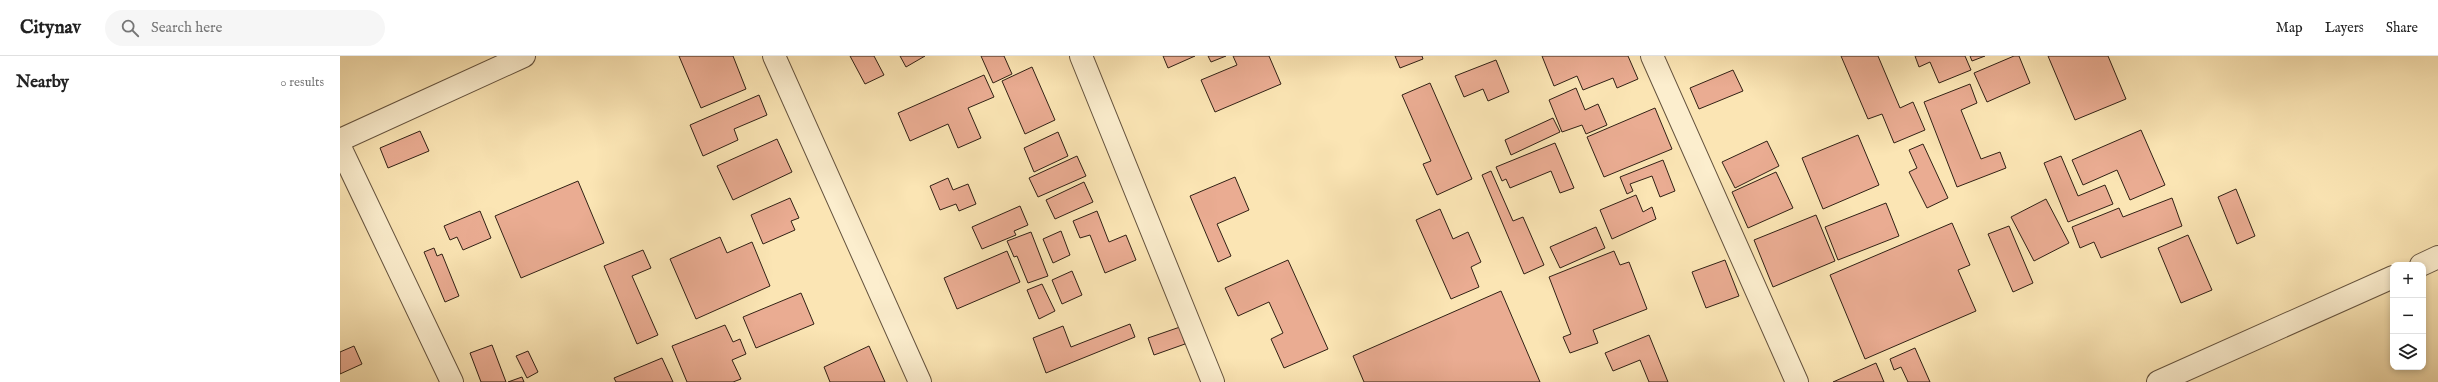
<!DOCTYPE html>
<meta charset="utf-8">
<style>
:root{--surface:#fff;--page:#f6f6f6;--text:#222;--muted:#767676;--line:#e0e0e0}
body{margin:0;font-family:"IM FELL English",serif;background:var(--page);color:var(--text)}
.controls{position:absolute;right:12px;bottom:12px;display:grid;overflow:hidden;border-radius:8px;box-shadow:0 2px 6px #0003}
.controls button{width:36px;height:36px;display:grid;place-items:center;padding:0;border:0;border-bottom:1px solid var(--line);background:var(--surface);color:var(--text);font:20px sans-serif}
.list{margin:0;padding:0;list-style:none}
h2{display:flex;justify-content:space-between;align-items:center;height:52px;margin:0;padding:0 16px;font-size:17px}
h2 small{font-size:13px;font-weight:400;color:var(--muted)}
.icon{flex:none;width:22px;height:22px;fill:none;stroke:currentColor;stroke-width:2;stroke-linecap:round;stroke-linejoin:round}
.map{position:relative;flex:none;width:2098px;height:326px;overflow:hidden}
header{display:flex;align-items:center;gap:24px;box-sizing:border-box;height:56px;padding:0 20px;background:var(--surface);border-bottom:1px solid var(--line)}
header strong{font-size:19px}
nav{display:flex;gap:22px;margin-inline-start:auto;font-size:14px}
.search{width:280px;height:36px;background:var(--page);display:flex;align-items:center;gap:10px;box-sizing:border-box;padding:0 14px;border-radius:22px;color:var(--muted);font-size:15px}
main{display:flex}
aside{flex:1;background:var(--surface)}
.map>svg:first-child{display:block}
</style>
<header>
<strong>Citynav</strong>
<div class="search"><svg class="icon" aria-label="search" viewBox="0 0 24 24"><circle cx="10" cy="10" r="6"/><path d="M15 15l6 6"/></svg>Search here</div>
<nav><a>Map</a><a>Layers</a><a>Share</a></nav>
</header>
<main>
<aside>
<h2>Nearby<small>0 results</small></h2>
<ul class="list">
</ul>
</aside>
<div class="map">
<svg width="2098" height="326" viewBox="0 0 2098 326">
<rect width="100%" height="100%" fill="#fbe5b4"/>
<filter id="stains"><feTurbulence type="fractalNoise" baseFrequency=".005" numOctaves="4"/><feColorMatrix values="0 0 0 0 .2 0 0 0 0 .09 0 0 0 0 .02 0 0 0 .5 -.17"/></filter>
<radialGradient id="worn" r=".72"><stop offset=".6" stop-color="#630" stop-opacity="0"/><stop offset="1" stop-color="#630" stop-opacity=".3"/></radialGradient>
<path fill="#eaac92" stroke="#312115" d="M339 0H393L406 33 361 52Z
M510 0H534L544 19 525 28Z
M560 0H585L566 11Z
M641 0H664L672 18 653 27Z
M823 0H855L828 12Z
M868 0H886L871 6Z
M893 0H929L941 28 875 56 861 24 897 9Z
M1055 0H1082L1083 3 1060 12Z
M1202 0H1288L1298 23 1277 32 1273 22 1243 34 1237 20 1214 30Z
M1501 0H1538L1560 52 1573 46 1585 74 1554 87 1542 58 1528 63Z
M1575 0H1625L1631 14 1599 27 1590 6 1579 11Z
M1630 0H1645L1632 5Z
M1674 0H1679L1690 27 1647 46 1634 17Z
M1708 0H1768L1786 43 1735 64Z
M1156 4 1169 36 1148 45 1143 33 1124 41 1115 20Z
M692 11 715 64 685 78 662 25Z
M1393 14 1403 35 1359 53 1350 32Z
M644 19 654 41 628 52 641 82 618 92 608 68 570 85 558 57Z
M1090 27 1132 123 1097 139 1083 108 1091 105 1062 39Z
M1630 28 1637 47 1621 54 1641 103 1660 96 1666 112 1617 131 1584 46Z
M1236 32 1245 54 1258 48 1267 69 1246 78 1242 69 1222 76 1209 44Z
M419 39 427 59 394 73 398 84 363 100 350 69Z
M1315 52 1332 93 1264 121 1247 81Z
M1213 62 1220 76 1171 99 1165 84Z
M1801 74 1825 129 1790 144 1777 114 1743 129 1732 104Z
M80 75 89 95 48 112 40 92Z
M718 76 728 100 694 116 684 92Z
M1518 79 1539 129 1483 153 1462 102Z
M437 83 452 116 393 144 377 110Z
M1427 85 1439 110 1395 132 1382 106Z
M1215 87 1234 132 1220 137 1211 115 1170 132 1166 123 1162 125 1156 111Z
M1583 88 1608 142 1587 152 1569 116 1577 112 1569 94Z
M737 100 746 120 698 141 689 122Z
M1721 100 1738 140 1765 129 1773 148 1728 166 1704 107Z
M1323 104 1335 135 1320 141 1312 120 1290 128 1293 135 1287 138 1280 121Z
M1151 115 1173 165 1183 161 1204 209 1184 218 1142 119Z
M1436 116 1453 152 1408 172 1392 136Z
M895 121 909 154 877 168 891 200 878 206 850 140Z
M608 122 613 134 628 128 636 148 619 155 616 148 600 154 590 130Z
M238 125 264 187 181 222 155 160Z
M744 126 753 146 715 163 706 144Z
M1896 133 1915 180 1897 188 1878 141Z
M1296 139 1303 156 1312 151 1316 163 1272 183 1260 154Z
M450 142 459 162 451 165 455 174 423 188 411 159Z
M1832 142 1842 170 1761 202 1754 186 1740 192 1732 171 1779 152 1783 161Z
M1706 143 1729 187 1694 205 1671 161Z
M1546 147 1559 180 1498 204 1485 171Z
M680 150 688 169 674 175 676 179 642 193 632 171Z
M1100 153 1113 183 1128 176 1141 206 1131 211 1139 231 1111 243 1076 164Z
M140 155 151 182 123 194 117 181 110 184 104 170Z
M757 155 769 186 786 179 796 204 765 217 750 179 740 182 733 165Z
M1476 159 1495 205 1433 231 1414 184Z
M1612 167 1630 209 1618 214 1636 255 1525 303 1490 219Z
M1669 170 1693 227 1673 236 1648 178Z
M1256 171 1265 192 1220 212 1210 191Z
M721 175 730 199 713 207 703 183Z
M691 176 708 220 688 227 677 200 674 201 667 185Z
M1848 179 1872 234 1841 247 1818 192Z
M380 181 387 197 412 186 430 230 356 263 330 203Z
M94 192 97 200 102 198 119 240 105 246 84 196Z
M303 194 311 212 292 220 318 279 297 288 264 210Z
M667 195 680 226 617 253 604 222Z
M1274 195 1280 209 1289 206 1307 253 1253 274 1258 287 1230 297 1223 281 1231 278 1209 221Z
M948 204 988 293 944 312 931 283 943 277 929 246 898 260 885 232Z
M1385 204 1399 240 1366 252 1352 216Z
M732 215 742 239 722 248 712 224Z
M702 228 715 255 699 263 687 234Z
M1161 235 1200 326H1024L1013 300Z
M461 237 474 268 416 292 403 261Z
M790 268 795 281 706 317 693 282 723 270 731 291Z
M385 269 393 286 400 283 406 298 392 304 401 323 393 326H347L332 290Z
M840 271 845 288 814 299 808 282Z
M1309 279 1328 326H1309L1300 304 1273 315 1265 297Z
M152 289 166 326H141L130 297Z
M14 290 22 308 0 318V296Z
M529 290 545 326H490L484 311Z
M1575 292 1590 326H1568L1561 311 1554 314 1550 303Z
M188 295 198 316 187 322 176 300Z
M322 302 333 326H276L274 322Z
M1536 307 1544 326H1493Z
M182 321 184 326H168Z"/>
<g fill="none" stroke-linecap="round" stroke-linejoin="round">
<g stroke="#64523d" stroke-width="24">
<path id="minor" d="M434 0 580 326
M741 0 873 326
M1312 0 1457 326
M0 84 184 0
M0 91 112 326
M2081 209 2098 201
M1818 326 2053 221"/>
</g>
<use href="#minor" stroke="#fceece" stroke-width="22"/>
</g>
<rect width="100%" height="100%" filter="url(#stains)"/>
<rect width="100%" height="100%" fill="url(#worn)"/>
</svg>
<div class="controls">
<button>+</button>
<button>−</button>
<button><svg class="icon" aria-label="layers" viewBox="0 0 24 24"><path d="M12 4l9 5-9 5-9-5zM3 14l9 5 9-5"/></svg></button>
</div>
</div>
</main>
